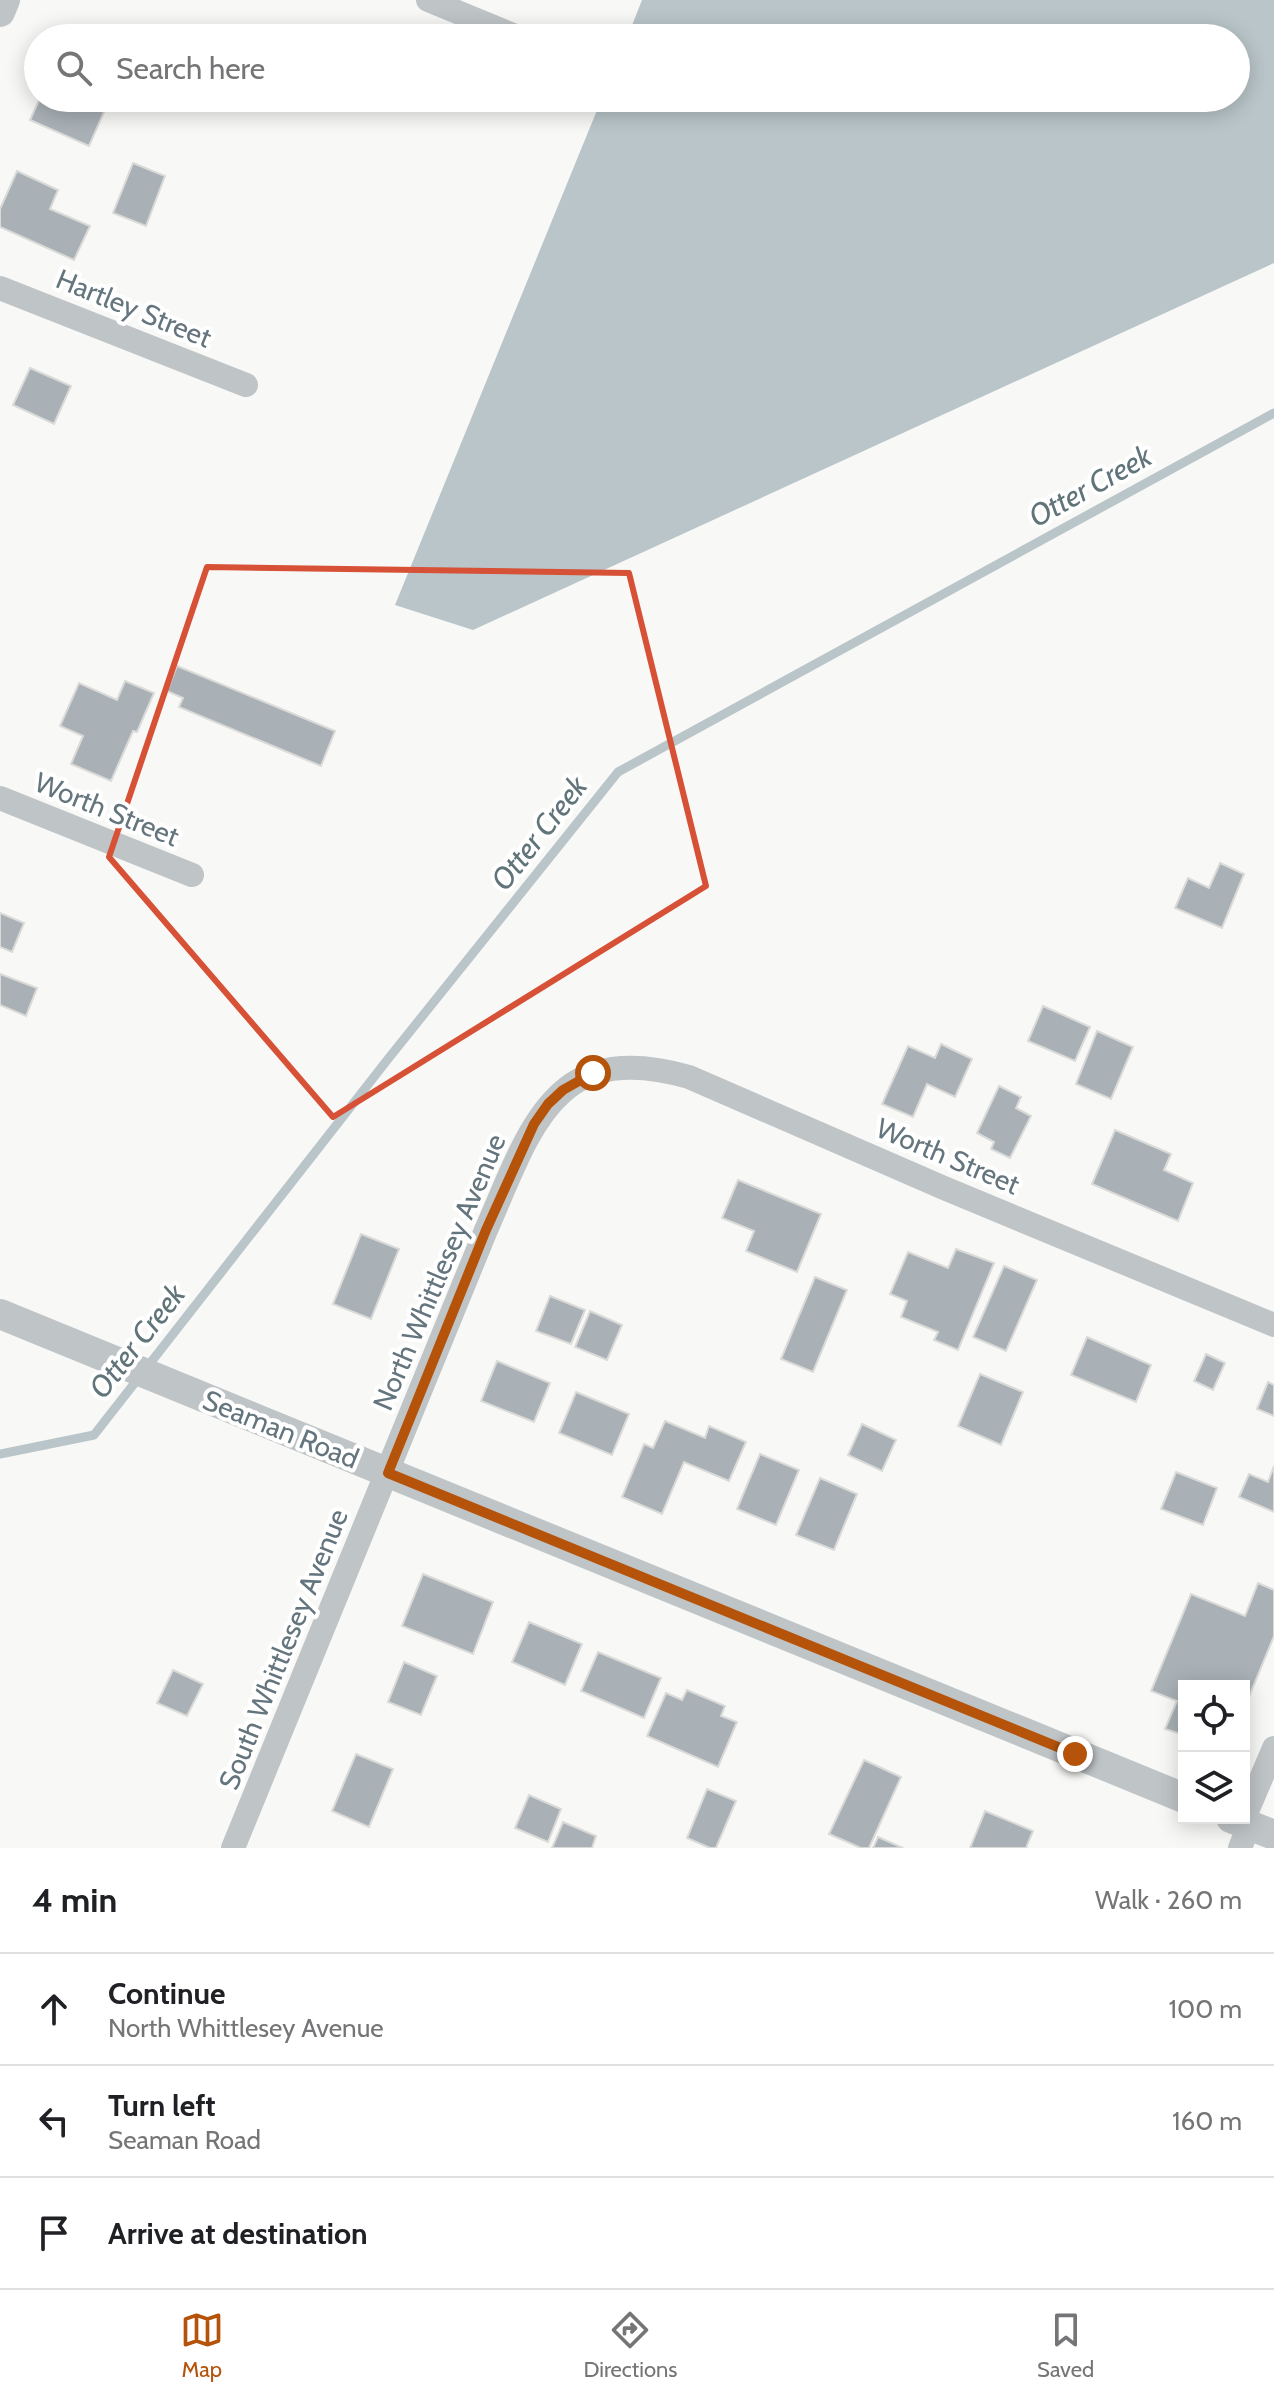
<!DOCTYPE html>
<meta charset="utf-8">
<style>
:root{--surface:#fff;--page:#f6f6f6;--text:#202124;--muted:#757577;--line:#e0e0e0;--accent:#b45309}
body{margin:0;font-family:Cabin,sans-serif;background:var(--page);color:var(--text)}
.controls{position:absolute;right:24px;bottom:24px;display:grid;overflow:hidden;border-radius:0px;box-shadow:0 4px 20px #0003}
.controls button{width:72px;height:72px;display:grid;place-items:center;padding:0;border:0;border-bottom:2px solid var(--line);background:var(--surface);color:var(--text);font:40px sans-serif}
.stop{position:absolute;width:24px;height:24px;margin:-18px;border:6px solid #b45309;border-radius:50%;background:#fff}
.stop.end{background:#b45309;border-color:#fff;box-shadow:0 2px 8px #0008}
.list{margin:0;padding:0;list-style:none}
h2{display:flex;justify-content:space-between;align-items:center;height:104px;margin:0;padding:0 32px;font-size:34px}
h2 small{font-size:26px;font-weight:400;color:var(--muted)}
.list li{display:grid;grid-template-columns:52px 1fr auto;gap:24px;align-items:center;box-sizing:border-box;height:112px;padding:0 32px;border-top:2px solid var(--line)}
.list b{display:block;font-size:30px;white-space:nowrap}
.list p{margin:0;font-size:26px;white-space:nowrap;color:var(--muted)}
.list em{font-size:26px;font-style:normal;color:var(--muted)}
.icon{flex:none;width:44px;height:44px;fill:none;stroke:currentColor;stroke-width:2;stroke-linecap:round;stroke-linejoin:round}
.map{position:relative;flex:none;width:1274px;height:1848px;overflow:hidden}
.search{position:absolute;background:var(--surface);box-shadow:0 4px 20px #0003;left:24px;right:24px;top:24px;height:88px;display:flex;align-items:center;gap:20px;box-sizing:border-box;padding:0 28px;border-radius:44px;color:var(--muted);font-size:30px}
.sheet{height:440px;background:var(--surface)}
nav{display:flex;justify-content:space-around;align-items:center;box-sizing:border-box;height:112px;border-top:2px solid var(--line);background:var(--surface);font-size:22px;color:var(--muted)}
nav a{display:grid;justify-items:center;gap:4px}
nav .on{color:var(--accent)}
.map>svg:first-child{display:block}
</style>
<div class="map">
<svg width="1274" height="1848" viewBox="0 0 1274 1848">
<rect width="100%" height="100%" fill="#f8f8f6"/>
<path fill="#b9c5c9" d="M642 0H1274V263L473 630 395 605 602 98H1236V38H627Z"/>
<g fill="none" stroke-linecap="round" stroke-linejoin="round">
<path stroke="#b9c5c9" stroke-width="9" d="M0 1454 94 1435 388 1059 618 772 1274 413"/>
</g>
<path fill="#a9b1b6" stroke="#dadad8" stroke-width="2" d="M77 26 103 38H71Z
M40 98H72L104 112 89 146 30 120Z
M133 163 165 176 146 226 113 213Z
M17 171 58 190 50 209 90 226 74 260 0 227V209Z
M30 368 71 386 54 424 13 405Z
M177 666 335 731 321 766 179 707 183 698 167 691Z
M125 681 154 693 137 732 133 731 111 781 71 764 83 736 60 726 79 683 117 700Z
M1220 863 1244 874 1222 928 1175 908 1188 878 1209 888Z
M0 913 24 923 12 952 0 947Z
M0 974 37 988 26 1016 0 1005Z
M1043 1006 1090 1027 1075 1061 1028 1041Z
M1097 1031 1133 1047 1111 1099 1076 1084Z
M941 1044 972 1059 955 1097 927 1084 913 1117 882 1104 908 1046 935 1058Z
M999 1086 1021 1097 1016 1108 1031 1116 1010 1158 991 1149 994 1142 977 1133Z
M1115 1130 1171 1154 1164 1170 1193 1183 1178 1221 1092 1184Z
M738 1180 821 1214 797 1272 746 1251 754 1231 722 1218Z
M361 1234 399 1249 371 1319 333 1304Z
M956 1249 994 1263 958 1350 934 1340 938 1332 901 1317 907 1301 890 1294 908 1252 948 1268Z
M1004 1266 1037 1280 1006 1351 973 1337Z
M815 1277 847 1290 813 1372 781 1359Z
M550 1296 585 1310 571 1344 536 1331Z
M590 1311 622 1325 607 1360 575 1347Z
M1087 1337 1151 1365 1136 1402 1071 1375Z
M1206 1354 1225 1363 1213 1390 1194 1381Z
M497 1361 550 1383 534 1422 481 1401Z
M980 1374 1023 1392 1001 1445 958 1426Z
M1268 1382 1274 1385V1416L1257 1409Z
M576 1392 629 1414 612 1455 559 1433Z
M665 1421 705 1438 709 1426 746 1442 729 1481 684 1462 662 1514 622 1497 644 1444 653 1448Z
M862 1424 896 1440 882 1471 848 1455Z
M760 1454 799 1470 776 1525 737 1509Z
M1274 1466V1512L1239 1497 1249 1474 1268 1482Z
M1176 1472 1217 1488 1203 1525 1161 1509Z
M820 1478 857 1494 834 1550 796 1535Z
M423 1574 493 1602 473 1654 402 1626Z
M1258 1583 1274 1590V1636L1244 1709V1686H1184V1735L1165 1729 1177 1701 1151 1691 1191 1594 1245 1616Z
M529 1622 582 1644 565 1685 512 1662Z
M598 1652 661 1678 644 1718 581 1691Z
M404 1662 437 1676 421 1715 388 1702Z
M173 1670 203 1684 187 1716 157 1703Z
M687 1690 725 1706 721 1716 737 1722 718 1767 647 1736 666 1693 682 1700Z
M356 1754 393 1769 369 1827 332 1811Z
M864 1760 901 1777 869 1848H861L829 1834Z
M707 1789 736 1801 716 1848H710L687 1838Z
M529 1795 561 1809 548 1842 515 1828Z
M985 1811 1033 1831 1026 1848H970Z
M563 1822 596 1836 592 1848H552Z
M878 1837 903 1848H873Z"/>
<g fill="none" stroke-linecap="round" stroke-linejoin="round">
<path stroke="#bfc4c7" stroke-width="24" d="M428 0 513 35
M0 288 246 385
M0 798 192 875
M1242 1823 1274 1748
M233 1848 486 1230C531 1128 553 1038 689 1077L944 1188 1274 1325
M1240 1848 1249 1825"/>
<path stroke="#bfc4c7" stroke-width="30" d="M0 12 5 0
M0 1314 1184 1798
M1231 1818 1274 1835"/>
</g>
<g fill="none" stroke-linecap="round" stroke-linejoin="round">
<path stroke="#b45309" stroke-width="10" d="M593 1073 563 1090 548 1104 534 1124 486 1230 388 1473 1075 1754"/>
</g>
<path fill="none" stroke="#d75136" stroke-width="6" stroke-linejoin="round" d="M207 567 629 573 706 886 333 1117 109 857Z"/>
<g text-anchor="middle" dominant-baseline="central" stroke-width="8" stroke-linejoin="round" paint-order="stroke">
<g font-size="28" fill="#65757e" stroke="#fff">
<text transform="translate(134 308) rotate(22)">Hartley Street</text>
<text transform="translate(107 809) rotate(22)">Worth Street</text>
<text transform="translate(948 1156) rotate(23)">Worth Street</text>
<text transform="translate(439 1272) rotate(-67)">North Whittlesey Avenue</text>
<text transform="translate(281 1429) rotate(22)">Seaman Road</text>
<text transform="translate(283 1649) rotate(-68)">South Whittlesey Avenue</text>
</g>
<g font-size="30" font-style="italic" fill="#607479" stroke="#fff">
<text transform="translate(1090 486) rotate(-29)">Otter Creek</text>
<text transform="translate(539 833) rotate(-52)">Otter Creek</text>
<text transform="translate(137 1341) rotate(-52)">Otter Creek</text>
</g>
</g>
</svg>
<div class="controls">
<button><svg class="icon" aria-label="locate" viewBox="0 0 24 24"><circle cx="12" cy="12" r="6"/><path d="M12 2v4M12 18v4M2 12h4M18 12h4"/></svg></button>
<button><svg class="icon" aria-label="layers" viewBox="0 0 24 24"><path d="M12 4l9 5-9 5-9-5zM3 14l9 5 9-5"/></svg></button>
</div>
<div class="stop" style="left:593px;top:1073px"></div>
<div class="stop end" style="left:1075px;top:1754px"></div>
<div class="search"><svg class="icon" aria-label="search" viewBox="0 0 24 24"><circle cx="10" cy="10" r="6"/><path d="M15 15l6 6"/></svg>Search here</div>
</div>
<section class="sheet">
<h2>4 min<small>Walk · 260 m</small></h2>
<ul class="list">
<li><svg class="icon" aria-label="ahead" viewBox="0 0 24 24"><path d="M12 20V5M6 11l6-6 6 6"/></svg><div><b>Continue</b><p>North Whittlesey Avenue</p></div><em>100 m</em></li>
<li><svg class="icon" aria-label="left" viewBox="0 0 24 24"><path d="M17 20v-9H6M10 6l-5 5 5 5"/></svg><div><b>Turn left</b><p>Seaman Road</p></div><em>160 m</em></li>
<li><svg class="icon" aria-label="arrive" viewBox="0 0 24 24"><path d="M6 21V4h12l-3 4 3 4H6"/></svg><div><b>Arrive at destination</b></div></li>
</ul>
</section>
<nav>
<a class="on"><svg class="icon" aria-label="map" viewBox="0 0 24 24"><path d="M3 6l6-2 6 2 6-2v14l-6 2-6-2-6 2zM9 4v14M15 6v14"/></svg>Map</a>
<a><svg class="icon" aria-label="directions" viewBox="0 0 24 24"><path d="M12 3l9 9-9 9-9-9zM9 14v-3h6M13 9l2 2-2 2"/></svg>Directions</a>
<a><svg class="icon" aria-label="saved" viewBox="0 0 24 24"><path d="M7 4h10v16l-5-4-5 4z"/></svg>Saved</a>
</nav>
